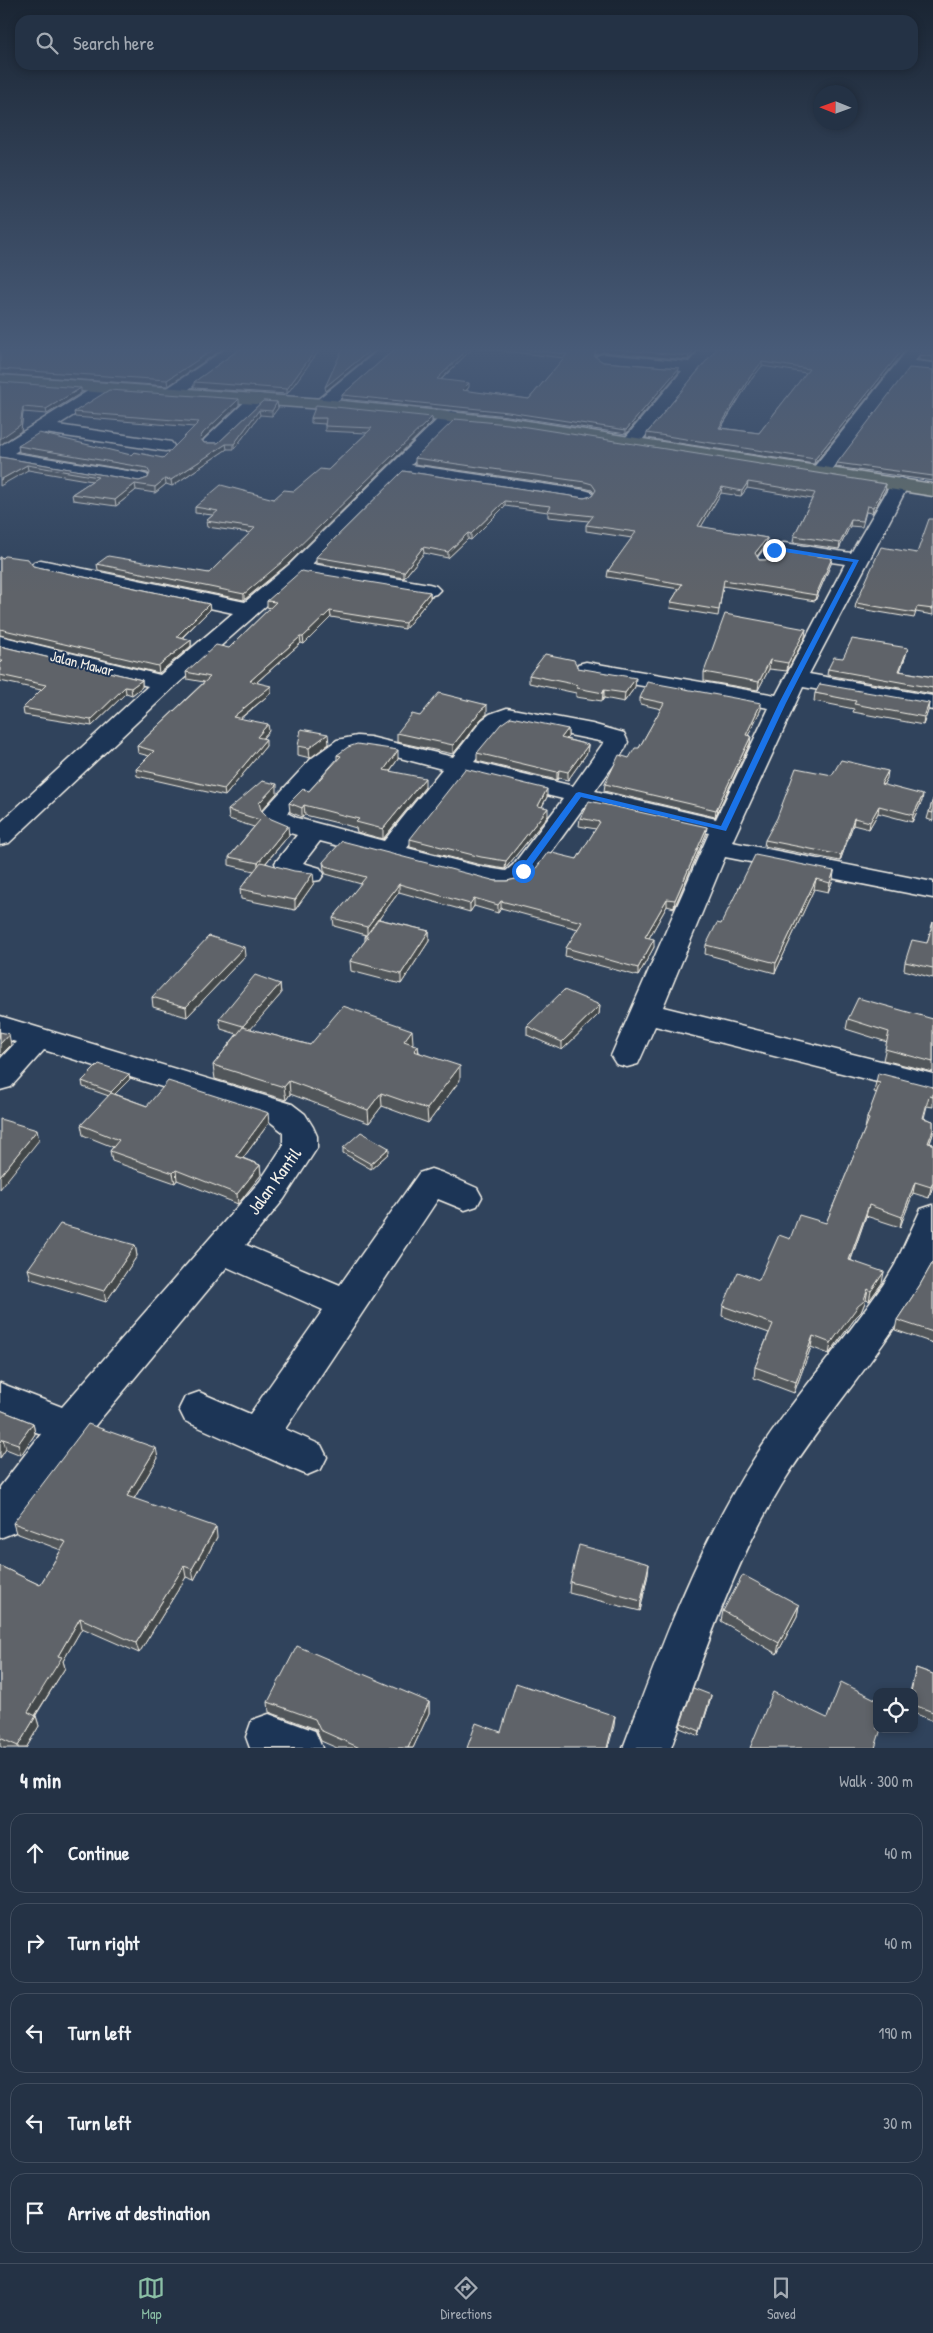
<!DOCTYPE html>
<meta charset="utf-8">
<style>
:root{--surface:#243245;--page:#2c3a4c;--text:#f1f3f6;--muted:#a3aab3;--line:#414d5e;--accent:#8abfa5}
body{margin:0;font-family:"Patrick Hand",sans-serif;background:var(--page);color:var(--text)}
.controls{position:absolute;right:15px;bottom:15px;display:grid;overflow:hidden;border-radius:10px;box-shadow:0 2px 8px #0003}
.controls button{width:45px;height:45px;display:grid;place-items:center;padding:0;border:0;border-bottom:1px solid var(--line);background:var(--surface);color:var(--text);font:25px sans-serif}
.compass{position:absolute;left:813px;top:85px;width:45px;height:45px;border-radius:50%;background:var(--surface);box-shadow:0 2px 8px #0003;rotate:271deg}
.stop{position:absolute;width:15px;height:15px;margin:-11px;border:4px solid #1a73e8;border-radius:50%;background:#fff}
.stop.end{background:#1a73e8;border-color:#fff;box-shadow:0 1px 5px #0008}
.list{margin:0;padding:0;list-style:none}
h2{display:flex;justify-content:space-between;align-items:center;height:65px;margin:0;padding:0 20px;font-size:21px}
h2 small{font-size:16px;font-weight:400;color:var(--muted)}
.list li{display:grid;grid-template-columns:32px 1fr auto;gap:15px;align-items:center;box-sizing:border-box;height:80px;margin:0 10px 10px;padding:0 10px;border:1px solid var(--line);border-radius:15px}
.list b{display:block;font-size:19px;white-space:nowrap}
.list em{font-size:16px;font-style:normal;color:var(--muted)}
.icon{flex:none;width:28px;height:28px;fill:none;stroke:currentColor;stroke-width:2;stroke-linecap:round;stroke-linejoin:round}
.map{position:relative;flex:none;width:933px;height:1748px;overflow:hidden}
.search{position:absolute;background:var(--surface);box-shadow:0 2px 8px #0003;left:15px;right:15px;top:15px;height:55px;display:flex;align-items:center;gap:12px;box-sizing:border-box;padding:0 18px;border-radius:15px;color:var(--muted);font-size:19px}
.sheet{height:515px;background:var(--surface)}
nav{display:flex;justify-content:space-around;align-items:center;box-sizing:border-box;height:70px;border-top:1px solid var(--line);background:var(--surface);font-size:14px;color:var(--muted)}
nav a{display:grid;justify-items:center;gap:2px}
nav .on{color:var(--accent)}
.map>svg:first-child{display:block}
</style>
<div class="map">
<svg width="933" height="1748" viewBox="0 0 933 1748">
<rect width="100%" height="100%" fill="#30435c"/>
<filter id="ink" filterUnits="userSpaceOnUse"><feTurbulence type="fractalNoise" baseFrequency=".02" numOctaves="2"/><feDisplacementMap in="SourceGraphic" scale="10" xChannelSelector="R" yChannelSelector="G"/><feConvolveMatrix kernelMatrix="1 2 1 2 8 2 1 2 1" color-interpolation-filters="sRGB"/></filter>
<g filter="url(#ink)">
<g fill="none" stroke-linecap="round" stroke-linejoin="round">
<g stroke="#f4f1e8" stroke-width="3">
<path id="minor" d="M227 348H245L178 397H166L164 393 166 389Z
M381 348H398L329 408H317L315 404 317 400Z
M701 348H717L638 445H626L623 441 626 437 682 371 603 364 597 362 595 359 597 356 603 354 689 362Z
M909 348H925L915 361 933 363V373L908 370 828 475H814L812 471 814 467Z
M105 383 111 384 113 388 111 392 58 425 165 441 171 442 174 446 171 450 165 451 45 433 14 453 140 473 147 475 149 479 147 483 140 485 0 461V446L99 384Z
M258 394 264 395 266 399 264 403 217 447H205L202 443 205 439 252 395Z
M451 411 457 412 460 416 457 420 411 465 584 490 591 492 594 496 591 500 584 502 402 475 312 564 429 584 436 586 440 590 436 594 429 596 301 575 173 688 9 843 0 845V823L148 686 0 650V636L160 675 233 613 34 570 31 566 34 562 41 560 245 602 290 564 445 412Z
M900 478 907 480 909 484 809 674 933 696V710L803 687 732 842 933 882V898L725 857 663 1007 933 1074V1096L655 1026 638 1064 627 1067 616 1064 611 1056 709 833 586 804 533 877 523 883 507 887H496L320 841 303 863 320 868 324 874 320 880C306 883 294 878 280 875L275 863 297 835C284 831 265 828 261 813L312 758 337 740 357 736 370 737 453 757 482 720 490 714 507 708 592 724 624 733 628 742 625 749 595 791 716 819 769 708 586 676 578 674 575 669 578 664 586 662 776 695 845 564 784 555H780C773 564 770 567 759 564L756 560 767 546 784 543 851 553 891 484 893 480ZM510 723 604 742 573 786 474 762 500 730ZM357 751 385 754 442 769 384 841 297 818 287 813 339 760 348 754ZM464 775 563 799 513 865 506 871 481 867 407 848Z
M0 1016 292 1104 305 1114 313 1127 317 1136V1148L284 1199 246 1245 340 1285 419 1173 431 1169 443 1173 477 1188 482 1197 477 1206 465 1210 438 1199 285 1429 321 1445 327 1457 321 1469 307 1475 293 1469 185 1421 179 1409 185 1397 199 1392 250 1414 323 1310 227 1267 83 1440 15 1532 0 1538V1487L41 1434 0 1417V1383L62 1407 260 1181 283 1146V1132L268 1120 44 1050 11 1087 0 1090V1059L16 1042 0 1037Z
M933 1205V1262L931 1267C890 1346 827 1411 781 1486 732 1567 702 1659 671 1748H623C660 1650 696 1550 752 1462 791 1400 841 1346 883 1285L895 1265 921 1209Z
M269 1714 315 1731 322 1748H250L246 1737 252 1720Z"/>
</g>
<g stroke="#f4f1e8" stroke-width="3">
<path id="major" d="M0 375 323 399 508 418 933 484V496L508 428 323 409 0 385Z"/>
</g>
<use href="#minor" fill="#1d3557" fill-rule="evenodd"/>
<use href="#major" fill="#697266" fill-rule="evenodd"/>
</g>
<path fill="#51565a" stroke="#f4f1e8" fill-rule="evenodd" d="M0 348H224L168 386 0 374Z
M241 348H321L287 394 194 388V382Z
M396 348H473L441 380 469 387 466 391 529 399 564 358 478 348H699L688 360 603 352 595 355V357L603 362 679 368 678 373 626 434 508 416 342 399V395Z
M717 348H907L814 464 646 438 647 433ZM762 366 806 373 759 433 721 428 750 381Z
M933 348V362L919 360V355Z
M933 370V481L836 467 837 463Z
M0 382 81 393 47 414 23 412 21 431Z
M263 401 277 402 278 408 272 416 260 415 234 449H227L172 486 166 484 155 493 136 490 116 506 73 500 72 494 92 481 28 470 0 457 139 481 148 478 149 476 148 473 19 452 18 446 131 455 163 458 194 427 75 417 74 412 239 405 204 438 202 440 204 443H218Z
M432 417V422L289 563 244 600 98 570 97 564 209 573 250 533 207 527 206 521 213 515 195 513V507L274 499 294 491 328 470 367 433 325 431V424L311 423V418Z
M415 458 886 484 885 490 872 513 866 512 862 527 850 526 839 549 793 542 794 536 812 499 747 488 741 496 721 493 701 527 767 538 766 544 757 556 759 560 832 558 831 564 815 601 723 586 718 616 670 608 671 602 679 589 607 577 608 571 632 538 586 531V525L589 521 548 517V512L505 506 471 540 468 539 448 558 424 553 404 578 316 563V557L403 471 584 498 592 496 594 493 592 490 584 488 415 464Z
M933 519V615L916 612 914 618 855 608 856 603 917 553Z
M0 557 33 566 209 604 210 610 182 638 191 640V646L159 673 0 635Z
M430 592V598L405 629 331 617 304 644 301 643 257 682 271 693 240 719 269 731 263 738 266 746 225 796 137 776 136 769 149 756 138 753 137 746 204 682 187 679 186 672 229 648 270 608 267 607V601Z
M805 637 787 671 769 669 758 690 704 681V672Z
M0 646 142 680V687L132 695 126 693 92 726 24 715 23 708 41 690 0 681Z
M906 655 900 671 933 677V694L827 675 828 669 843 658Z
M578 668 635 687 624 702 604 698 602 701 576 697V693L529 683V675Z
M815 693 928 711 923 725 853 712 854 709 814 701Z
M640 698 761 709 748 735 751 736 750 743 715 817 604 791 605 784 639 748 661 709 640 704Z
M487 714 481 719 453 754 397 742V733L420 716Z
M568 729V737L566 739 588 745 587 753 568 780 558 778 557 780 477 761V753Z
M329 744 310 758 298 755V746Z
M337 755 398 759 390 771 425 787 383 839 357 832 356 828 346 825 305 815 302 817 290 812 289 803 309 791 337 759Z
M832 775 887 778 883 785 922 801 912 822 878 813 869 829 853 825 840 861 764 846 765 840Z
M277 793 261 810 269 818 289 835 266 863 314 883 295 910 241 899 240 889 254 871 229 865V857L254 827 229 819 228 810Z
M547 797 542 807 548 816 505 869 481 865 410 847V839Z
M933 799V821L927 819Z
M580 818 706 834 674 908 667 906 649 938 654 947 638 976 565 956 566 948 578 929 501 908 498 913 474 906 470 912 399 892 379 919 429 931V941L401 984 351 971 350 961 365 941V937L366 935 334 926 333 918 361 884 326 874 324 870 323 862 496 881H507L524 877 577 859 596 829 579 826Z
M834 871 833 880 828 892 814 889 775 973 705 954 706 945 721 924Z
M933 922V978L904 970 905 962 927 943Z
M245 956 187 1017 153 1007 152 997Z
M280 984 281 994 250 1029 310 1045 413 1043 412 1044 418 1046 419 1052 460 1080 428 1123 382 1106 369 1123 290 1094 286 1100 215 1079 213 1065 237 1034 221 1029 219 1019Z
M600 1005 599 1014 562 1050 527 1035V1026Z
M848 1019H933V1072L883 1060 887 1042 846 1029Z
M130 1079 115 1094 147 1106 269 1123 243 1158 260 1165 261 1175 238 1204 177 1180 175 1183 112 1161 110 1151 113 1147 83 1135 81 1125 109 1096 83 1087 82 1081Z
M876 1082 933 1087V1107L927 1106 924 1118 933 1121V1134L930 1143 933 1144V1186L929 1198 913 1193 900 1227 866 1216 851 1260 882 1283 869 1301 866 1300 861 1312 856 1317 829 1354 811 1347 794 1393 754 1378 755 1367 769 1333 722 1316 723 1306 759 1280 790 1239 826 1223 865 1129 867 1118 877 1093 874 1092Z
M343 1148 389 1153 371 1169 343 1153Z
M135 1245 137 1256 106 1302 31 1279 28 1269Z
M933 1262V1343L895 1330 897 1320 920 1285Z
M0 1410 33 1423 35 1434 21 1455 6 1449 0 1458Z
M158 1458 134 1499 217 1537 194 1580 186 1577 139 1653 82 1628 63 1661 65 1668 36 1715V1716L39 1726 26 1748H3L0 1746V1566L40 1585 61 1550 16 1533 13 1523Z
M648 1574 640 1611 569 1593 570 1582Z
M799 1605 797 1616 777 1654 721 1621 723 1611Z
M916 1668 933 1674V1721L914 1713V1692H910Z
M711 1695 710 1701 699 1736 680 1728 681 1723Z
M268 1702H429V1713L413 1748H337L321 1741 316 1729 269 1712Z"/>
<path fill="#42464a" stroke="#f4f1e8" d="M216 348H224L168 386 167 380Z
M317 348H321L287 394V389Z
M373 348H378L326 391 325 387Z
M469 348H473L437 383V379Z
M603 348V352L595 355 593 360 594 356 596 351Z
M696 348H699L688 360 689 356Z
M904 348H907L814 464 815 459Z
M762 362V366L750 381 718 432 719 428 750 377Z
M679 368 678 373 626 434V430Z
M469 383V387L462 395V390Z
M81 388V393L47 414 46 409Z
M239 399V405L204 438 200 443V438L203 433Z
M277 402 278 408 272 416V411Z
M23 407V412L21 431 0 445V439Z
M259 410 260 415 234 449V444Z
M432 417V422L289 563 244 600V594Z
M226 444 227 449 172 486 171 480Z
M27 465 28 470 0 486V480Z
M165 479 166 484 155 493V487Z
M748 482 747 488 741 496 742 491Z
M135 484 136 490 116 506 115 500Z
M886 484 885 490 872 513 873 507Z
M722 487 721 493 698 532V526Z
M505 501V506L471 540V534Z
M851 520 850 526 839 549 840 543Z
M468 533V539L448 558V552Z
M767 538 766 544 755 559V553Z
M423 547 424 553 404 578V572Z
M832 558 831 564 815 601 816 595Z
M430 592V598L405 629V623Z
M209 604 210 610 177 642V636Z
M330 611 331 617 304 644 303 637Z
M806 629 805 637 787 671 788 663Z
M300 637 301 643 251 687 250 681Z
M191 640V646L159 673 158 666Z
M908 648 906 655 898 677 899 671Z
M770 660 769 669 758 690 759 682Z
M636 678 635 687 624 702 625 693Z
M142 680V687L132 695 131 688Z
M271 686V693L233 724V717Z
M125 687 126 693 92 726 91 720Z
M604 690V698L602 701 603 693Z
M761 703V709L745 742 746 735Z
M929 703 928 711 923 725 924 717Z
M487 705V714L481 719 453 754V745L481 710Z
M268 724 269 731 257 744V737Z
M568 729V737L560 746 561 738Z
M328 734 329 744 310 758 309 748Z
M751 736 750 743 715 817 716 810Z
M266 739V746L225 796 224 789Z
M588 745 587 753 568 780V772Z
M398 750V759L384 779V770Z
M559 770 558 778 557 780V772Z
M888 771 887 778 880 791 881 784Z
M425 778V787L383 839V829Z
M277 784V793L260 812 259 803Z
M547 789V797L538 814V806Z
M923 795 922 801 912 822 913 815Z
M304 805 305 815 302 817V808Z
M879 806 878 813 869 829 870 822Z
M548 808V816L505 869 506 861Z
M854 818 853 825 840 861 841 855Z
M288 826 289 835 258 872V863Z
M707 827 706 834 674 908 675 900Z
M834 871 833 880 828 892 830 883Z
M313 873 314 883 295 910V900Z
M816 879 814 889 775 973 776 963Z
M399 884V892L367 935V927Z
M474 898V906L470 912V904Z
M667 899V906L645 945V937Z
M501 901V908L498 913V905Z
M429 931V941L401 984V974Z
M654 939V947L638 976V968Z
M244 947 245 956 187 1017 186 1007Z
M280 984 281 994 244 1037 243 1026Z
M600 1005 599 1014 562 1050V1042Z
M412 1030 413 1043 404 1054V1041Z
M9 1034 11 1045 0 1056V1044Z
M418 1046 419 1059 414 1051Z
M460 1066V1080L428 1123 427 1109Z
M129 1074 130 1079 112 1097 111 1092Z
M289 1081 290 1094 286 1100 284 1087Z
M381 1093 382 1106 369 1123 368 1110Z
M268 1113 269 1123 237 1166 236 1156Z
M37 1130 39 1140 0 1189V1176Z
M933 1130V1134L926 1153 928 1143Z
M389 1148V1153L371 1169V1164Z
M260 1165 261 1175 238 1204 237 1194Z
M176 1170 177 1180 175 1183 173 1173Z
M915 1182 913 1193 900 1227 902 1217Z
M933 1182V1186L929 1198 931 1187Z
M869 1205 866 1216 847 1270 849 1260Z
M135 1245 137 1256 106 1302 104 1291Z
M884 1272 882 1283 869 1301 871 1291Z
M868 1289 866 1300 861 1312 856 1317 829 1354 831 1343Z
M813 1336 811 1347 794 1393 796 1382Z
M33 1423 35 1434 21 1455 18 1444Z
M3 1439 6 1449 0 1458V1443Z
M156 1448 158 1458 129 1507 127 1496Z
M216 1527 217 1537 194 1580 192 1569Z
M649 1564 648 1574 640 1611 641 1601Z
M184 1566 186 1577 139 1653 136 1643Z
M799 1605 797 1616 777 1654 779 1643Z
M80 1618 82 1628 63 1661 65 1668 31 1722 28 1712 58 1656Z
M711 1695 710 1701 699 1736 700 1731Z
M429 1702V1713L413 1748H408Z
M36 1716 39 1726 26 1748H18V1746Z
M615 1716 614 1726 608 1748H607Z"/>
<path fill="#5e6469" stroke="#f4f1e8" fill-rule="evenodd" d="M0 348H216L167 380 0 369Z
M241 348H317L287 389 194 382Z
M343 348H373L325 387Z
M396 348H469L437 379 469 383 462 390 529 399 567 354 512 348H696L689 356 603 348 596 351 594 356 603 362 679 368 626 430 508 412 342 395Z
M717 348H904L815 459 647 433ZM762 362 809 369 759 433 719 428 750 377Z
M925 348H933V357L919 355Z
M909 368 933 370V476L837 463Z
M0 382 81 388 46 409 23 407 20 425 0 439Z
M109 390 239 399 203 433 200 438 204 443H218L263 401 277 402 272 411 259 410 234 444H226L171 480 165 479 155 487 135 484 115 500 72 494 98 477 27 465 0 480V457L139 481 148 478 150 473 147 468 18 446 39 433 131 455 134 452 163 458 199 422 74 412Z
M316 405 432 417 288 557 244 594 97 564 108 556 209 573 255 528 206 521 218 511 195 507 221 485 274 499 284 490 294 491 320 469 328 470 372 428 325 426 326 418H311Z
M455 419 508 424 886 484 873 507 867 506 863 521 851 520 840 543 794 536 815 493 748 482 742 491 722 487 698 526 767 538 755 553 759 560H772L782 551 832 558 816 595 724 580 719 610 671 602 682 584 608 571 636 532 586 525 593 516 548 511 551 506 505 501 471 534 468 533 448 552 423 547 404 572 316 557 403 471 584 498 592 496 596 490 592 484 585 482 415 458Z
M929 519H933V609L917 607 915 613 856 603 881 547 917 553Z
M5 556 28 559 33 566 209 604 177 636 191 640 158 666 0 629V557L3 558Z
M301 571 430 592 405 623 330 611 303 637H300L250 681 271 686 233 717 268 724 257 737 266 739 224 789 136 769 154 751 137 746 210 677 186 672 216 645 229 648 276 602 267 601Z
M725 614 806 629 788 663 770 660 759 682 704 672Z
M852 639 908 648 899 671 933 677V688L828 669 834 657 843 658Z
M0 646 142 680 131 688 125 687 91 720 23 708 46 685 0 675V664L3 661H0Z
M545 654 574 660 578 668 636 678 625 693 604 690 603 693 577 688 578 685 529 675Z
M647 682 761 703 746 735 751 736 716 810 605 784 619 755 629 758 635 748H639L664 703 640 698Z
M820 684 929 703 924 717 854 704 856 701 815 693Z
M439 693 487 705 481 710 453 745 397 733 412 714 420 716Z
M511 717 568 729 561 738 588 745 568 772 559 770 557 772 477 753 501 724Z
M301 729 328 734 309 748 298 746Z
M357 744 398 750 384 770 425 778 383 829 356 822 359 819 346 816 304 805 302 808 289 803 303 789 309 791 341 756 337 755 348 747Z
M841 760 888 771 881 784 923 795 913 815 879 806 870 822 854 818 841 855 765 840 777 818 796 768 832 775Z
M465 769 547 789 538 806 548 808 506 861 481 857 410 839Z
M262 781 277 784 259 803 261 810 269 818 288 826 258 863 229 857 260 820 228 810Z
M933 799V813L929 812Z
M589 801 707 827 675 900 667 899 645 937 654 939 638 968 566 948 582 922 501 901 498 905 474 898 470 904 399 884 367 927 333 918 366 877 325 866 323 862 342 841 496 881H507L524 877 534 871 548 852 577 859 600 822 580 818Z
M755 855 834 871 830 883 816 879 776 963 706 945 717 923 721 924Z
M261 862 294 871 313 873 295 900 240 889Z
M378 919 429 931 401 974 350 961 368 937H365Z
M933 922V968L905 962 912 940 927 943Z
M209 936 244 947 186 1007 152 997Z
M255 975 280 984 243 1026 219 1019Z
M564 990 600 1005 562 1042 527 1026Z
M858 998 933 1019V1062L885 1049 889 1032 848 1019Z
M343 1006 412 1030 404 1041 418 1046 414 1051 460 1066 427 1109 381 1093 368 1110 289 1081 284 1087 213 1065 243 1027 310 1045Z
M0 1032 9 1034 0 1044Z
M99 1064 129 1074 111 1092 82 1081Z
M878 1073 933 1087V1097L929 1096 923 1118 933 1121V1130L928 1143 933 1144V1182L931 1187 915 1182 902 1217 869 1205 849 1260 884 1272 871 1291 868 1289 863 1302 858 1306 831 1343 813 1336 796 1382 755 1367 773 1324 723 1306 738 1272 759 1280 779 1235 790 1239 799 1215 826 1223 869 1119 867 1118 880 1083 876 1082Z
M168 1081 266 1112 268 1113 236 1156 260 1165 237 1194 176 1170 173 1173 110 1151 119 1140 81 1125 111 1093 147 1106Z
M0 1119 37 1130 0 1176Z
M361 1132 389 1148 371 1164 343 1148Z
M60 1224 135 1245 104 1291 28 1269Z
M933 1262V1332L897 1320 920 1285Z
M0 1410 33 1423 18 1444 3 1439 0 1443Z
M88 1424 156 1448 127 1496 216 1527 192 1569 184 1566 136 1643 80 1618 58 1656 62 1657 28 1712 36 1716 18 1746 0 1738V1566L40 1585 66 1542 13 1523Z
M579 1545 649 1564 641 1601 570 1582Z
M743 1575 799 1605 779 1643 723 1611Z
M297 1646 429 1702 408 1748H360L320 1730 315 1719 268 1702Z
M916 1668 933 1674V1712L914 1705V1692H911Z
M841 1682 877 1700V1729H881L875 1748H750L773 1692 827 1718Z
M516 1683 615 1716 607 1748H467L476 1723 501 1732Z
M693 1688 711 1695 700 1731 681 1723Z"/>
</g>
<linearGradient id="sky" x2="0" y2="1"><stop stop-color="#1a2533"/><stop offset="0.59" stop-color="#485b78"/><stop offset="1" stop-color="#485b78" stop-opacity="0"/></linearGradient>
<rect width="933" height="593" fill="url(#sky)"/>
<path fill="#1a73e8" d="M784 548 859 560 786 703 726 831 581 797 526 873H520V869L576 793 579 792 721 826 779 703 853 562 771 550Z"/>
<g text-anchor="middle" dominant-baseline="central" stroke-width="4" stroke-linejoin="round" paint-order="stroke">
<g font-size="15" fill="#f4f1e8" stroke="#1d3557">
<text transform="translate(82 663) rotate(14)">Jalan Mawar</text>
</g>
<g font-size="18" fill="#f4f1e8" stroke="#1d3557">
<text transform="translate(274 1181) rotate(-54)">Jalan Kantil</text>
</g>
</g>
</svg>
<div class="controls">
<button><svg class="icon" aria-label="locate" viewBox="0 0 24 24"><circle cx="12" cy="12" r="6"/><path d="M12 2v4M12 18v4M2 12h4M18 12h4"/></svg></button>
</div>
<svg class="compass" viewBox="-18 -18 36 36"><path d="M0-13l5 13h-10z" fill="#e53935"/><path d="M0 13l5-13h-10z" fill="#a3aab3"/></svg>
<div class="stop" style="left:523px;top:871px"></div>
<div class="stop end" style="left:774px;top:550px"></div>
<div class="search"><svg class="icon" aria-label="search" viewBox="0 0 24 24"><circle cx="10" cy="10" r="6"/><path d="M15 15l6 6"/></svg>Search here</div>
</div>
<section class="sheet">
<h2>4 min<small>Walk · 300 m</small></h2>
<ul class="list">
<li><svg class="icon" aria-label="ahead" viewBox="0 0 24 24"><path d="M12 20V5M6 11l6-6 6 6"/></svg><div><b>Continue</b></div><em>40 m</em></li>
<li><svg class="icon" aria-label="right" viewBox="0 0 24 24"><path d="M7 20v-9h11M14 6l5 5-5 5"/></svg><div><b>Turn right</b></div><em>40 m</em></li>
<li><svg class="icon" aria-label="left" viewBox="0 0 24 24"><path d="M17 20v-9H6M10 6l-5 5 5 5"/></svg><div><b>Turn left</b></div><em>190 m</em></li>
<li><svg class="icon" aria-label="left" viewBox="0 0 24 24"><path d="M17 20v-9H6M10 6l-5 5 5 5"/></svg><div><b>Turn left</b></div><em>30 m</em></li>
<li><svg class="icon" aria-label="arrive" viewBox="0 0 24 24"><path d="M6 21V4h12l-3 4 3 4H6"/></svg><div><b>Arrive at destination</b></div></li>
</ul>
</section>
<nav>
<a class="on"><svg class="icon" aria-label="map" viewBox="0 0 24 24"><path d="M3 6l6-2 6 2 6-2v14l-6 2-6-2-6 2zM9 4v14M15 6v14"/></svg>Map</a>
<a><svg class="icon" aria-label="directions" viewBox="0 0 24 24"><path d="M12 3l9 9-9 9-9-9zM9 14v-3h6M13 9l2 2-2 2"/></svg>Directions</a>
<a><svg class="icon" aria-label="saved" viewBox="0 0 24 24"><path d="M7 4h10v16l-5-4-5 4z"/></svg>Saved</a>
</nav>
